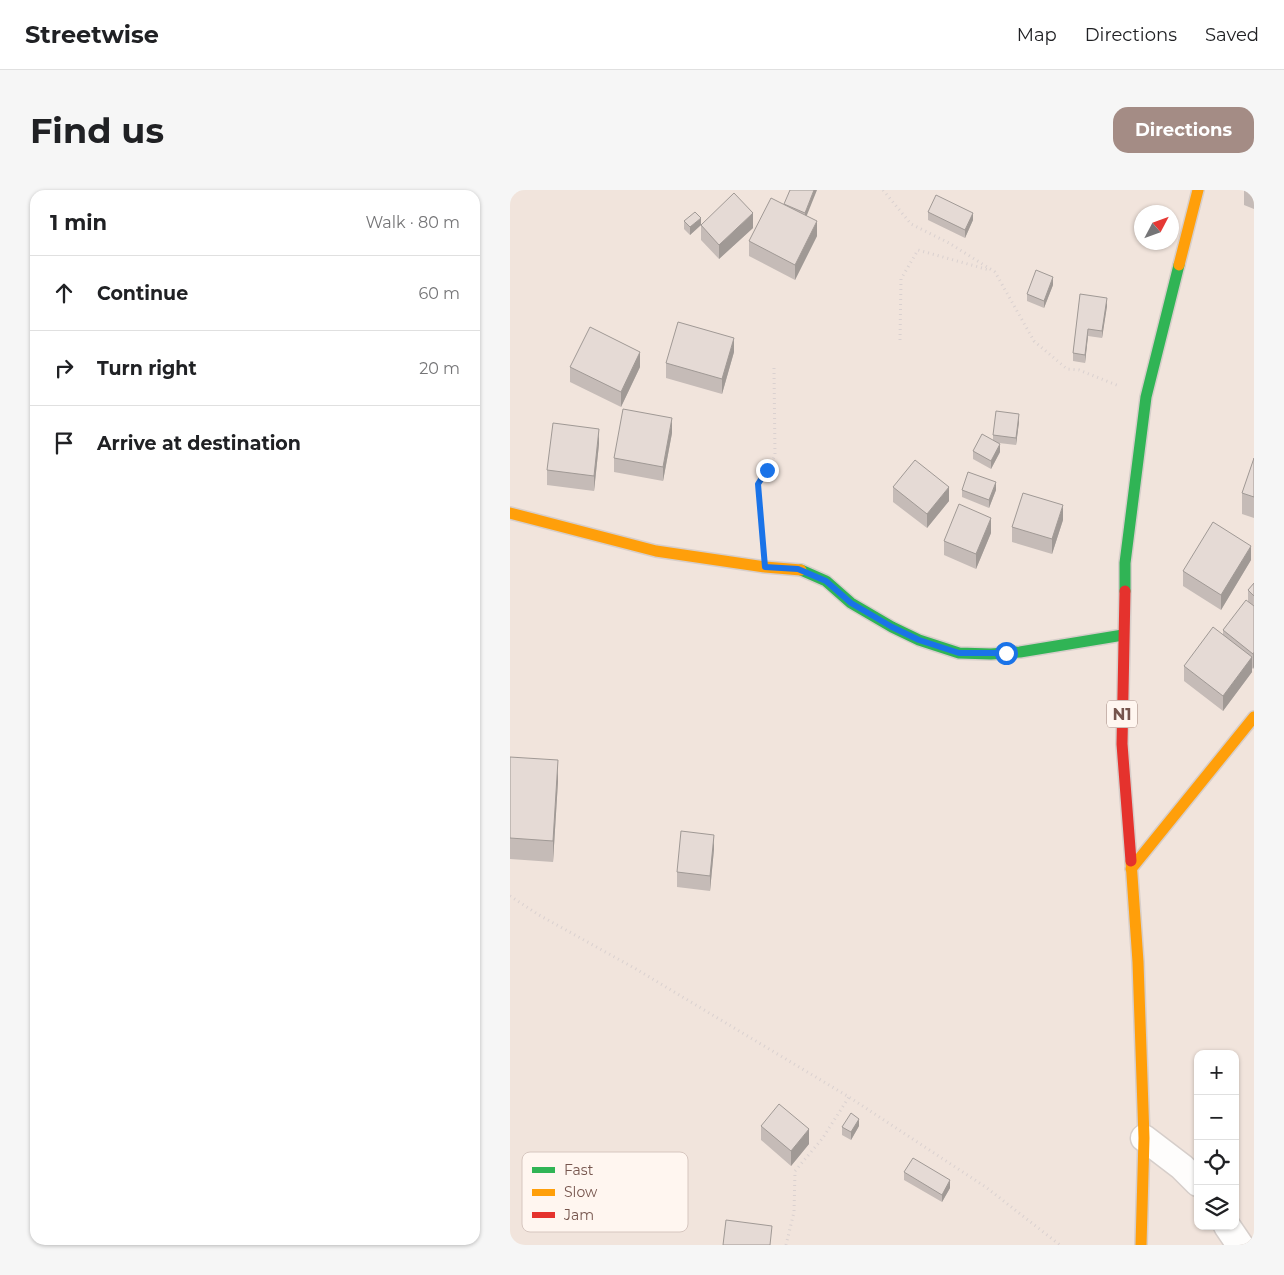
<!DOCTYPE html>
<meta charset="utf-8">
<style>
:root{--surface:#fff;--page:#f6f6f6;--text:#202124;--muted:#757577;--line:#e0e0e0;--accent:#a48c85}
body{margin:0;font-family:Montserrat,sans-serif;background:var(--page);color:var(--text)}
.controls{position:absolute;right:15px;bottom:15px;display:grid;overflow:hidden;border-radius:10px;box-shadow:0 1px 4px #0004}
.controls button{width:45px;height:45px;display:grid;place-items:center;padding:0;border:0;border-bottom:1px solid var(--line);background:var(--surface);color:var(--text);font:25px sans-serif}
.compass{position:absolute;left:624px;top:15px;width:45px;height:45px;border-radius:50%;background:var(--surface);box-shadow:0 1px 4px #0004;rotate:49deg}
.stop{position:absolute;width:15px;height:15px;margin:-11px;border:4px solid #1a73e8;border-radius:50%;background:#fff}
.stop.end{background:#1a73e8;border-color:#fff;box-shadow:0 1px 5px #0008}
.list{margin:0;padding:0;list-style:none}
h2{display:flex;justify-content:space-between;align-items:center;height:65px;margin:0;padding:0 20px;font-size:21px}
h2 small{font-size:16px;font-weight:400;color:var(--muted)}
.list li{display:grid;grid-template-columns:32px 1fr auto;gap:15px;align-items:center;box-sizing:border-box;height:75px;padding:0 20px;border-top:1px solid var(--line)}
.list b{display:block;font-size:19px;white-space:nowrap}
.list em{font-size:16px;font-style:normal;color:var(--muted)}
.icon{flex:none;width:28px;height:28px;fill:none;stroke:currentColor;stroke-width:2;stroke-linecap:round;stroke-linejoin:round}
.map{position:relative;flex:none;width:744px;height:1055px;overflow:hidden;border-radius:15px}
header{display:flex;align-items:center;gap:30px;box-sizing:border-box;height:70px;padding:0 25px;background:var(--surface);border-bottom:1px solid var(--line)}
header strong{font-size:24px}
nav{display:flex;gap:28px;margin-inline-start:auto;font-size:18px}
.intro{display:flex;align-items:center;justify-content:space-between;box-sizing:border-box;height:120px;padding:0 30px}
h1{margin:0;font-size:35px}
.button{padding:12px 22px;border-radius:15px;background:var(--accent);color:#fff;font-size:18px;font-weight:700}
main{display:flex;gap:30px;padding:0 30px}
aside{flex:1;background:var(--surface);border-radius:15px;box-shadow:0 1px 4px #0004}
.map>svg:first-child{display:block}
</style>
<header>
<strong>Streetwise</strong>
<nav><a>Map</a><a>Directions</a><a>Saved</a></nav>
</header>
<div class="intro"><h1>Find us</h1><a class="button">Directions</a></div>
<main>
<aside>
<h2>1 min<small>Walk · 80 m</small></h2>
<ul class="list">
<li><svg class="icon" aria-label="ahead" viewBox="0 0 24 24"><path d="M12 20V5M6 11l6-6 6 6"/></svg><div><b>Continue</b></div><em>60 m</em></li>
<li><svg class="icon" aria-label="right" viewBox="0 0 24 24"><path d="M7 20v-9h11M14 6l5 5-5 5"/></svg><div><b>Turn right</b></div><em>20 m</em></li>
<li><svg class="icon" aria-label="arrive" viewBox="0 0 24 24"><path d="M6 21V4h12l-3 4 3 4H6"/></svg><div><b>Arrive at destination</b></div></li>
</ul>
</aside>
<div class="map">
<svg width="744" height="1055" viewBox="0 0 744 1055">
<rect width="100%" height="100%" fill="#f8f3ee"/>
<path fill="#f1e4dc" fill-rule="evenodd" d="M0 0H744V1055H0ZM632 22H662V52H632ZM688 864H725V1036H688Z"/>
<g fill="none" stroke-linecap="round" stroke-linejoin="round">
<g stroke="#d6ceca" stroke-width="29">
<path id="street" d="M634 948 672 977 688 993
M717 1036 730 1055"/>
</g>
<g stroke="#d7ceca" stroke-width="14">
<path id="fast" d="M291 380 316 391 341 413 382 437 409 450 449 463 481 464 510 462 613 445
M615 401V373L636 207 669 75"/>
</g>
<g stroke="#d7ceca" stroke-width="14">
<path id="slow" d="M669 75 688 0
M0 323 146 361 255 377 291 380
M621 671 628 772 634 948 631 1055
M621 679 744 527"/>
</g>
<g stroke="#d7ceca" stroke-width="14">
<path id="jam" d="M615 401 612 554 621 671"/>
</g>
<path stroke="#dad1d0" stroke-width="3" stroke-dasharray="1 4" stroke-linecap="butt" d="M373 0 401 34 439 53 485 82 524 151 557 179 569 180 609 196
M390 150 391 89 408 60 479 80
M253 349 248 294 265 266 264 178
M0 706 29 725 126 779 339 907 477 998 550 1055
M276 1055 284 1022 285 981 312 949 339 907"/>
<use href="#street" stroke="#fefdfc" stroke-width="26"/>
<use href="#fast" stroke="#30b455" stroke-width="11"/>
<use href="#slow" stroke="#ff9f0a" stroke-width="11"/>
<use href="#jam" stroke="#e5322d" stroke-width="11"/>
</g>
<path fill="#c5bbb7" d="M280 0 297 26 307 46 285 90 239 66V51L274 15Z
M734 0H744V19L734 15Z
M418 22 463 30 455 48 418 30Z
M174 31 191 35 180 45 174 39Z
M191 35 243 38 209 69 191 50Z
M543 95 534 118 517 111V104Z
M570 104 597 116 592 148 578 146 575 173 563 171V163Z
M224 162 212 204 156 188V173Z
M60 177H130L111 217 60 192Z
M509 232 506 255 489 253 490 262 481 279 463 269V261L483 250V245Z
M162 243 153 291 104 282V268Z
M89 254 84 301 37 295V280Z
M744 268V328L732 324V303Z
M383 297 439 311 417 338 383 312Z
M452 300H486L479 318 452 307Z
M553 330 542 364 502 352V337Z
M481 343 466 379 434 365V351Z
M741 370 711 420 673 396V381Z
M744 393V477L743 479 742 478V482L713 521 674 491V476L713 444V440L738 411V400Z
M0 567 48 591 43 672 0 669Z
M204 659 200 701 167 697V682Z
M251 936 299 954 281 976 251 950Z
M349 936 341 950 332 945V937Z
M394 982 440 998 432 1012 394 990Z"/>
<path fill="#a09995" d="M304 0H307L295 30V23Z
M243 23V38L209 69V55Z
M463 23V30L455 48V40Z
M191 28V35L180 45V37Z
M307 31V46L285 90V75Z
M543 87V95L534 118V111Z
M597 108V116L592 148V141Z
M578 139V146L575 173V165Z
M224 148V162L212 204V189Z
M130 162V177L111 217V202Z
M509 224V232L506 255V248Z
M162 228V243L153 291V277Z
M89 239V254L84 301V286Z
M490 254V262L481 279V271Z
M486 292V300L479 318V310Z
M439 297V311L417 338V324Z
M553 315V330L542 364V349Z
M481 328V343L466 379V364Z
M741 356V370L711 420V405Z
M744 462V477L743 479V464Z
M742 467V482L713 521V506Z
M48 570V591L43 672V651Z
M204 645V659L200 701V686Z
M349 929V936L341 950V942Z
M299 939V954L281 976V961Z
M440 990V998L432 1012V1005Z"/>
<path fill="#e5dad5" stroke="#a09995" d="M280 0H304L295 23 274 14Z
M735 0H744V4Z
M224 3 243 23 209 55 191 35Z
M426 5 463 23 455 40 418 22Z
M261 8 307 31 285 75 239 51Z
M185 22 191 28 180 37 174 31Z
M526 80 543 87 534 111 517 104Z
M570 104 597 108 592 141 578 139 575 165 563 163Z
M168 132 224 148 212 189 156 173Z
M80 137 130 162 111 202 60 177Z
M113 219 162 228 153 277 104 268Z
M486 221 509 224 506 248 483 245Z
M43 233 89 239 84 286 37 280Z
M472 244 490 254 481 271 463 261Z
M744 268V307L732 303Z
M405 270 439 297 417 324 383 297Z
M458 282 486 292 479 310 452 300Z
M513 303 553 315 542 349 502 337Z
M449 314 481 328 466 364 434 351Z
M703 332 741 356 711 405 673 381Z
M744 393V406L738 400Z
M736 410 744 416V462L743 464 713 440Z
M703 437 742 467 713 506 674 476Z
M0 567 48 570 43 651 0 648Z
M171 641 204 645 200 686 167 682Z
M269 914 299 939 281 961 251 936Z
M341 923 349 929 341 942 332 937Z
M403 968 440 990 432 1005 394 982Z
M216 1030 262 1036 260 1055H213Z"/>
<g fill="none" stroke-linecap="round" stroke-linejoin="round">
<path stroke="#1a73e8" stroke-width="6" d="M257 280 248 294 255 377 288 379 316 391 341 413 382 437 409 450 449 463H496"/>
</g>
<g text-anchor="middle" dominant-baseline="central" stroke-width="4" stroke-linejoin="round" paint-order="stroke">
<rect fill="#fff6f0" stroke="#9f857e" stroke-width="1" x="597" y="510.5" width="30" height="27" rx="4"/>
<g font-size="16" font-weight="bold" fill="#76554d">
<text x="612" y="524">N1</text>
</g>
</g>
<rect x="12" y="962" width="166" height="80" rx="8" fill="#fff6f0" stroke="#d6c6bf" stroke-width="1"/>
<rect x="22" y="977" width="23" height="6" fill="#30b455"/>
<rect x="22" y="999" width="23" height="7" fill="#ff9f0a"/>
<rect x="22" y="1022" width="23" height="6" fill="#e5322d"/>
<g font-size="14" fill="#76554d">
<text x="54" y="985">Fast</text>
<text x="54" y="1007">Slow</text>
<text x="54" y="1030">Jam</text>
</g>
</svg>
<div class="controls">
<button>+</button>
<button>−</button>
<button><svg class="icon" aria-label="locate" viewBox="0 0 24 24"><circle cx="12" cy="12" r="6"/><path d="M12 2v4M12 18v4M2 12h4M18 12h4"/></svg></button>
<button><svg class="icon" aria-label="layers" viewBox="0 0 24 24"><path d="M12 4l9 5-9 5-9-5zM3 14l9 5 9-5"/></svg></button>
</div>
<svg class="compass" viewBox="-18 -18 36 36"><path d="M0-13l5 13h-10z" fill="#e53935"/><path d="M0 13l5-13h-10z" fill="#757577"/></svg>
<div class="stop" style="left:496px;top:463px"></div>
<div class="stop end" style="left:257px;top:280px"></div>
</div>
</main>
